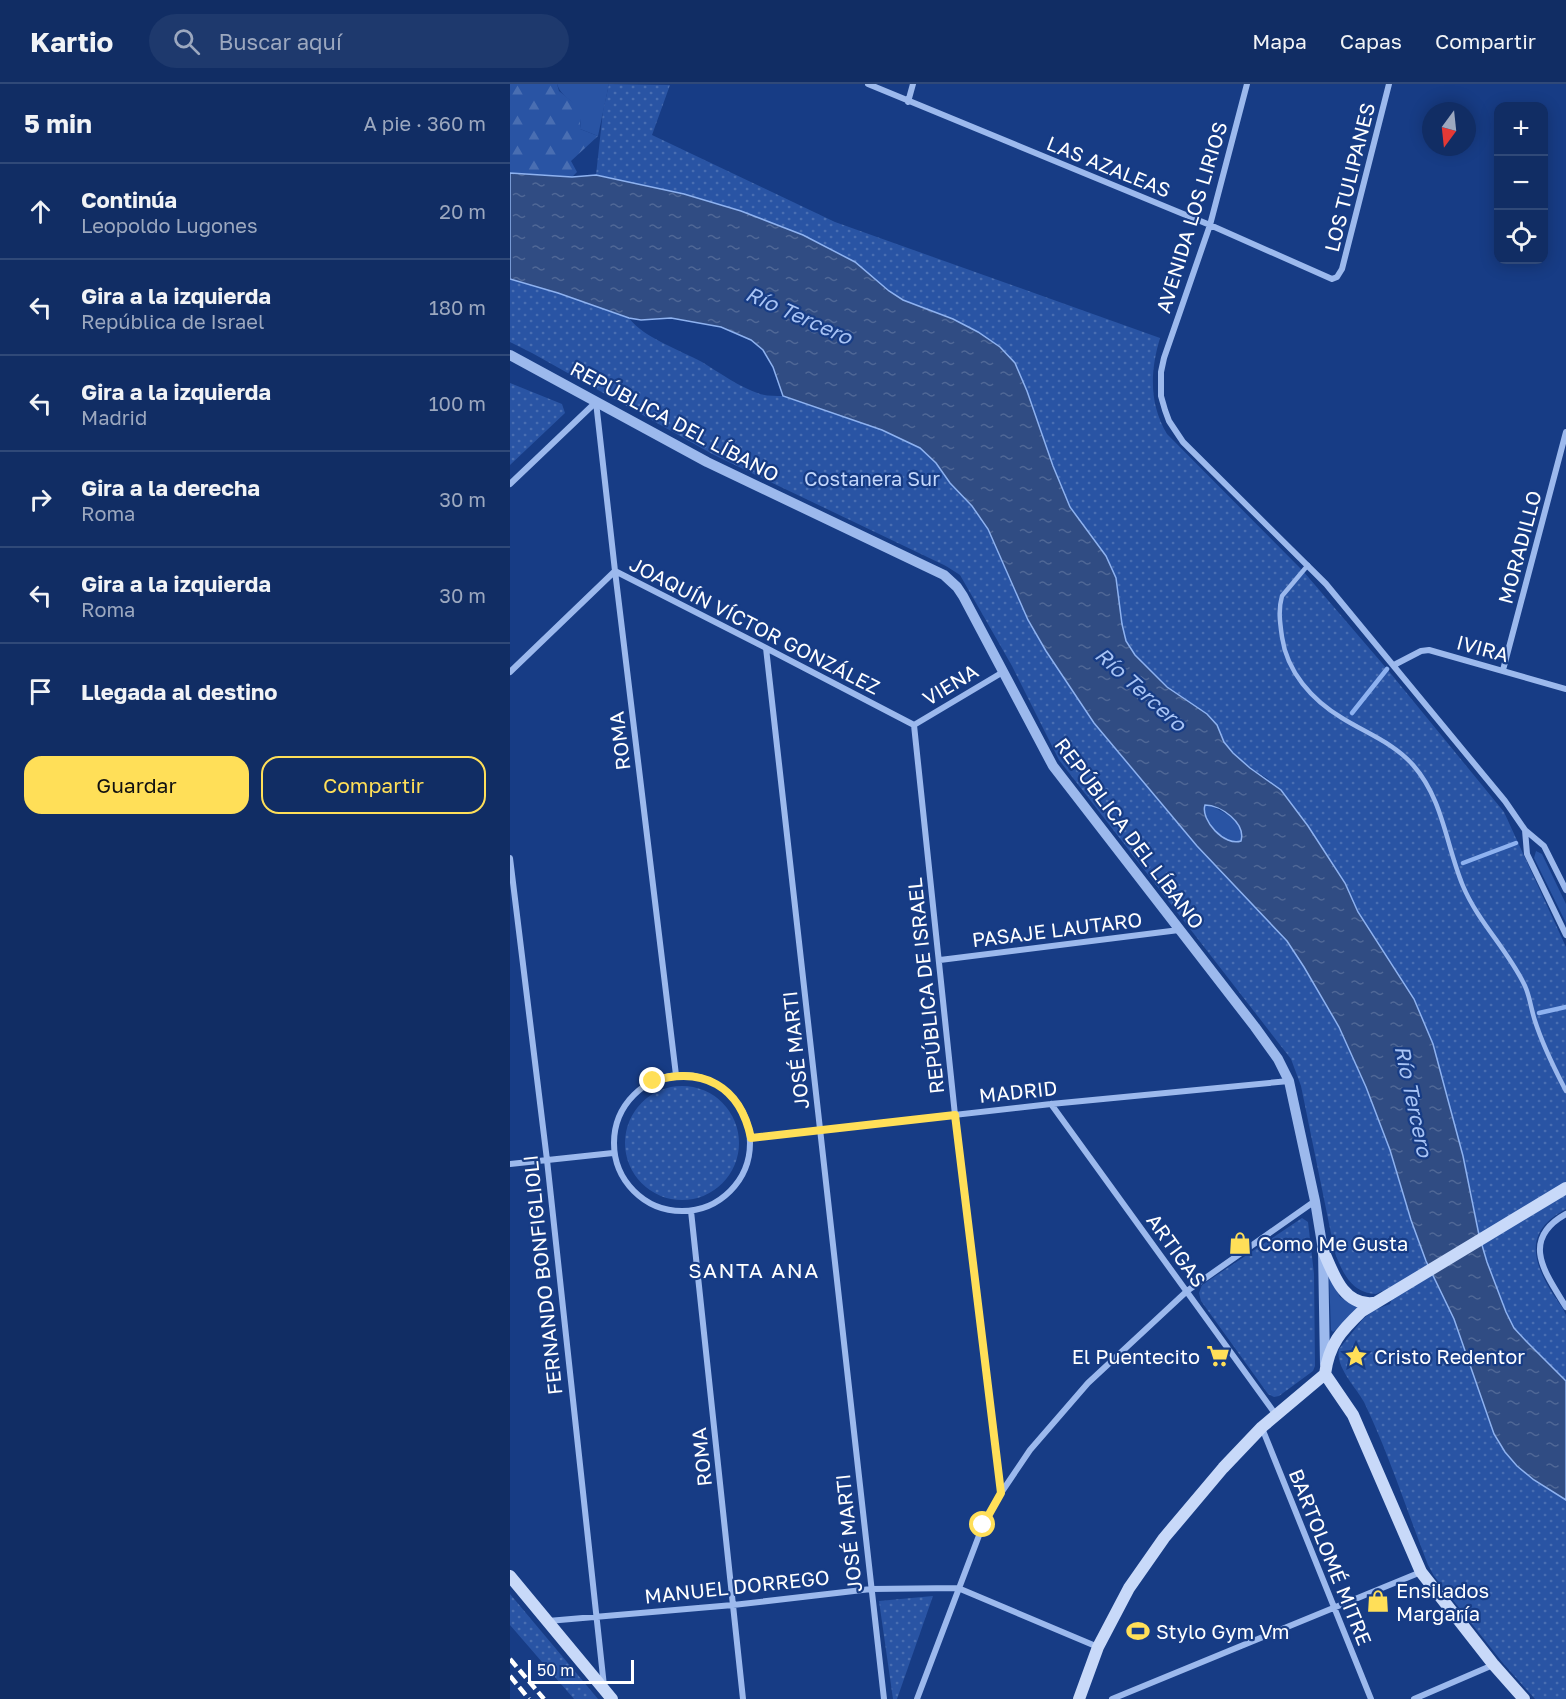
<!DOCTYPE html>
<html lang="es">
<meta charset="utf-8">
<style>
:root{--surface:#112d64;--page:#1e396d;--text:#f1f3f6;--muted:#9ca8bf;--line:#304978;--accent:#ffdf58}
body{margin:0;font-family:"Golos Text",sans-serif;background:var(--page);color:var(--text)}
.controls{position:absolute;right:18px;top:18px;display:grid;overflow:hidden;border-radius:12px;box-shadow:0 3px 15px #0003}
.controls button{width:54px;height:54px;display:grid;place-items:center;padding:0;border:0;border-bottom:2px solid var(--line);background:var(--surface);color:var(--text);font:30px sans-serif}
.compass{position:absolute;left:912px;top:18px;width:54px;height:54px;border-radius:50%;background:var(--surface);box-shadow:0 3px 15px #0003;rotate:195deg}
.scale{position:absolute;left:18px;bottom:15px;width:106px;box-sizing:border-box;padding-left:6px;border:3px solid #fff;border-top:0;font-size:16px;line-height:21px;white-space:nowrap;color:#fff;-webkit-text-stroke:4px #173c85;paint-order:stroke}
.stop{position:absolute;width:18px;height:18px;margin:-14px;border:4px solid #ffdf58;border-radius:50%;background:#fff}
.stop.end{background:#ffdf58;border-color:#fff;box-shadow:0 2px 6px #0008}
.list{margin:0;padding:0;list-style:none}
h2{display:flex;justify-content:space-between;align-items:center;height:78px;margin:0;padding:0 24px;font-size:26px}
h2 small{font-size:20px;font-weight:400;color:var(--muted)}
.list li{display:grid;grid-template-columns:39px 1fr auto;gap:18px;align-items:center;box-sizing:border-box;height:96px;padding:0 24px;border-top:2px solid var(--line)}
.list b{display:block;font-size:22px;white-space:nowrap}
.list p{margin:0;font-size:20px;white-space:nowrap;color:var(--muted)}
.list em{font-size:20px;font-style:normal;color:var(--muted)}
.actions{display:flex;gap:12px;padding:18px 24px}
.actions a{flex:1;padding:14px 0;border:2px solid var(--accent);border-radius:18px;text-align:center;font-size:21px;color:var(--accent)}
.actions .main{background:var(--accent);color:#111}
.icon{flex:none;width:33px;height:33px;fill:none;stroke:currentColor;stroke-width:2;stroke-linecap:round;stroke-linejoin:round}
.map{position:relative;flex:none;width:1056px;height:1615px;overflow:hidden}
header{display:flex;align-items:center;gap:36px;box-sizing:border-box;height:84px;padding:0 30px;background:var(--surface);border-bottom:2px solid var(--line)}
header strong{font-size:28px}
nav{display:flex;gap:33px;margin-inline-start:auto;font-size:21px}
.search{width:420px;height:54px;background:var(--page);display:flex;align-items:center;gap:15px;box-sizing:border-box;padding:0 21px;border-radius:33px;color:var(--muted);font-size:22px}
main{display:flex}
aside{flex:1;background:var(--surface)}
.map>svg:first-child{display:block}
</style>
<header>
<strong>Kartio</strong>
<div class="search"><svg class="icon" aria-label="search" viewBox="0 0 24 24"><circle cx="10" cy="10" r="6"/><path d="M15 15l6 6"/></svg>Buscar aquí</div>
<nav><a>Mapa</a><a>Capas</a><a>Compartir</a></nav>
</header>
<main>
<aside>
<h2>5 min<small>A pie · 360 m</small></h2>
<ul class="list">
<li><svg class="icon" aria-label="ahead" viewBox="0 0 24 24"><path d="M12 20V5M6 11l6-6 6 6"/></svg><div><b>Continúa</b><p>Leopoldo Lugones</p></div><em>20 m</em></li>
<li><svg class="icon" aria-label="left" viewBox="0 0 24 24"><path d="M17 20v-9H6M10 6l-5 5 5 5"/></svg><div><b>Gira a la izquierda</b><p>República de Israel</p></div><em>180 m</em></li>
<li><svg class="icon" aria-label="left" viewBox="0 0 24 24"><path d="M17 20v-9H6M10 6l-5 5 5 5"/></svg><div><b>Gira a la izquierda</b><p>Madrid</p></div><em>100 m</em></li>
<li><svg class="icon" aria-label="right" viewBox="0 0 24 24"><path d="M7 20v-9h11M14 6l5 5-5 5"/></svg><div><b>Gira a la derecha</b><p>Roma</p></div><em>30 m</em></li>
<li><svg class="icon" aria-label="left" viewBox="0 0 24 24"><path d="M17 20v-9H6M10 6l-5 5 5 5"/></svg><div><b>Gira a la izquierda</b><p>Roma</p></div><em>30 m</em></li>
<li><svg class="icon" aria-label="arrive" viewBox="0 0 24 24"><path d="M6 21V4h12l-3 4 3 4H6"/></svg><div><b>Llegada al destino</b></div></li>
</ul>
<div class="actions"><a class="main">Guardar</a><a>Compartir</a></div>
</aside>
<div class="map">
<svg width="1056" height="1615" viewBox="0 0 1056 1615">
<defs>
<pattern id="forest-firs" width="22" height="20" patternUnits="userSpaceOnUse" patternTransform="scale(1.5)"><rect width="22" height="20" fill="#2954a4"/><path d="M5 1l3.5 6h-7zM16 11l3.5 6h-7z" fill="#496eb2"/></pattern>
<pattern id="park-dots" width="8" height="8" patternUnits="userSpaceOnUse" patternTransform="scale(1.5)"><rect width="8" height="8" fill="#2954a4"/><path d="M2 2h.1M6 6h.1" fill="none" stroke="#496eb2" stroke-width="1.8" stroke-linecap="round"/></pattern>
<pattern id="water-ripples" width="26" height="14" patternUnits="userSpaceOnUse" patternTransform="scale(1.5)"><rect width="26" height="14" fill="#304c83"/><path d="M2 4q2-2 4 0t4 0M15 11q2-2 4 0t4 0" fill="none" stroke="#4f6796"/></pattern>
</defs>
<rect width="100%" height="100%" fill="#173c85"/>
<path fill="#2954a4" d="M47 0H99L88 52 70 45C73 14 53 19 47 0Z
M695 721H699C713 728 736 737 731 757 715 763 690 736 695 721Z
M1026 767 1032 770 1056 820V839L1024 774Z
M819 1191 830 1213 849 1223V1225L823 1248 821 1246Z"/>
<path fill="url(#forest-firs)" d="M0 0H47L49 7 70 24V45L88 52 61 77 67 88 62 93 0 89Z"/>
<path fill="url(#park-dots)" d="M99 0 160 1 142 51 325 138 650 254C640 288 639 319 657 350L793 487 877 585 994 728 1056 863V1125C1017 1146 1020 1172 1041 1207 1045 1214 1053 1223 1056 1231 1056 1241 1056 1283 1056 1297L1016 1257 1004 1244 996 1228 977 1178 969 1151 961 1107 923 960 904 915 848 828 835 799 798 742 757 694 740 684 723 669 714 658 707 641 697 630 657 603 625 571 616 557 612 540 606 494 596 472 560 423 543 382 517 307 505 279 490 263 415 224 393 216 379 207 345 178 321 166 174 110 86 91 93 27Z
M0 195 48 209 119 234C134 254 170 266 192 278 210 289 229 303 250 310 258 312 265 312 273 312L372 346 410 364 426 379 440 399 462 422 478 445 518 536 536 567 584 639 687 762 777 857 794 883 829 944 856 1003 880 1066 901 1136 918 1182 873 1208 872 1207 866 1210C842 1209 833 1190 825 1169L791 1002 781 975 549 676 502 582 450 491 436 482 204 371 22 269 0 258Z
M0 299 52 320 55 329 0 381Z
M115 1059a57 57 0 1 1 114 0a57 57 0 1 1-114 0Z
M792 1134 798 1138 804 1190 805 1282 803 1287 769 1312 764 1313 758 1310 691 1217 689 1209 692 1201Z
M923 1191 944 1235 984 1350 995 1368 1024 1396 1056 1416V1615H1025L992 1578 924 1492 918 1481C897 1427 879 1370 854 1318 846 1303 825 1283 829 1265L853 1235 864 1226 880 1220 882 1215Z
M0 1510 88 1615H64L0 1541Z
M423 1512 387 1615H383L369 1517Z"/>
<path fill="url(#water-ripples)" stroke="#8eb2f0" stroke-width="1.5" fill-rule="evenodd" d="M0 89 62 93 86 91 174 110 231 127 293 151 345 178 379 207 393 216 443 235 468 248 490 263 505 279 517 307 543 382 560 423 596 472 606 494 612 540 616 557 625 571 657 603 697 630 707 641 714 658 723 669 740 684 771 706 798 742 835 799 848 828 904 915 923 960 953 1072 969 1151 977 1178 996 1228 1004 1244 1016 1257 1056 1297V1416L1024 1396 1007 1382 995 1368 984 1350 944 1235 916 1177 901 1136 880 1066 856 1003 829 943 794 883 777 857 687 762 584 639 536 567 518 536 478 445 462 422 440 399 426 379 410 364 372 346 273 312 263 283 253 266 241 256 211 243 161 234 131 236 119 234 48 209 0 195ZM695 721C711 721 736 739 731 757 715 763 690 736 695 721Z"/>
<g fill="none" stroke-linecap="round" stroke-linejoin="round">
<path stroke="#8eb2f0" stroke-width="4.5" d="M842 629 877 585
M953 779 1006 759
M1029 929 1056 923"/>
<path stroke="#9cb9ed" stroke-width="4.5" d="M798 481 772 512C768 526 770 539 772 553 777 588 802 616 832 634 856 649 884 659 903 681 933 715 936 761 953 802 968 838 998 866 1015 902 1020 913 1021 925 1025 937 1033 962 1044 984 1056 1007"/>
<path stroke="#9cb9ed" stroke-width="6" d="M358 0 700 141 822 195 827 193 832 185 879 0
M737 0 700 141 654 274 651 288V312L655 326 659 337 673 358 816 500 995 717 1015 746 1034 762 1056 806
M398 18 403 0
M86 318 105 487 166 991
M0 400 86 318
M105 487 256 564 404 641
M256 564 374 1615
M884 581 911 567 919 566 1056 605
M993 586 1056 348
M0 588 105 487
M404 641 445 1031 491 1409
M404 641 493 588
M1015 746 1017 770 1056 851
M0 774 37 1076 94 1602
M430 876 669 846
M104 1059a68 68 0 1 1 136 0a68 68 0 1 1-136 0Z
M541 1020 766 1331
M241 1054 541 1020 779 997
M0 1080 103 1069
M181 1127 233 1615
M1056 1130C1009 1156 1036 1190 1056 1223
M752 1344 861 1615
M38 1537 223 1521 361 1505 448 1504 588 1563
M407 1615 473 1441 491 1409 520 1366 578 1299 677 1207 805 1117
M602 1615 911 1488
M904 1615 983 1581"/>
<path stroke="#9cb9ed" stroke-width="10" d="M0 271 197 378 434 491 447 503 453 512 543 682 745 943 768 975 779 997 805 1117 813 1166 815 1280"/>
<path stroke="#c8d9f9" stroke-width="12" d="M813 1166C823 1189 833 1222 863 1219
M815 1290 843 1331 911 1488 983 1580 1014 1615
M815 1290C819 1260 831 1247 852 1227L1056 1104
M0 1492 102 1615
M569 1615 588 1563 619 1504 654 1454 713 1384 752 1343 815 1290"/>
<path stroke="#fff" stroke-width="4.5" stroke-dasharray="10 4.5" stroke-linecap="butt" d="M0 1575 34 1615
M0 1592 19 1615"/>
</g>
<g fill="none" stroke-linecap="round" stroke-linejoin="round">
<path stroke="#ffdf58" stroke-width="8" d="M143 997C193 982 230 1002 241 1054L445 1031 491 1409 473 1441"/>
</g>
<defs>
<g id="shop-bare" transform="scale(1.8)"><path d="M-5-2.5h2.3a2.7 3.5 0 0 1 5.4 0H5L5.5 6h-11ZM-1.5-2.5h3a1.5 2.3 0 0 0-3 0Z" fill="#ffdf58" stroke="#173c85" stroke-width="2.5" paint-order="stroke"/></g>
<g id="supermarket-bare" transform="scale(1.8)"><path d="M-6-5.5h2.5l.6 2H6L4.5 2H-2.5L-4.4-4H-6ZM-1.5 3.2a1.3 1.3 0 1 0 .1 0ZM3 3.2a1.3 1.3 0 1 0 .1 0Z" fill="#ffdf58" stroke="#173c85" stroke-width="2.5" paint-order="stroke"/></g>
<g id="sight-bare" transform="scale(1.8)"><path d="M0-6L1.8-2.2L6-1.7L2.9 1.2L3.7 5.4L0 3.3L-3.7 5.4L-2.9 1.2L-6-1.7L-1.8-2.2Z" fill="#ffdf58" stroke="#173c85" stroke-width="2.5" paint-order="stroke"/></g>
<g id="stadium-bare" transform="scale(1.8)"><path d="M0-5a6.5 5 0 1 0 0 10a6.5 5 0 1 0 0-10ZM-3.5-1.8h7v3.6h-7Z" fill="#ffdf58" stroke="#173c85" stroke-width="2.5" paint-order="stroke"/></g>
</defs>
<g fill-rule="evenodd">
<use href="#shop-bare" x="730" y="1159"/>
<use href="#supermarket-bare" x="708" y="1272"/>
<use href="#sight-bare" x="846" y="1272"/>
<use href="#shop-bare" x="868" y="1517"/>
<use href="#stadium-bare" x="628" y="1547"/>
</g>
<g text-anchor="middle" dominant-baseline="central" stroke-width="4.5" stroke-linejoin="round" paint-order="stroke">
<g font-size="20" fill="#fff" stroke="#173c85">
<text transform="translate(599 82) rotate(22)">LAS AZALEAS</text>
<text transform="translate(839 93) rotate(-76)">LOS TULIPANES</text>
<text transform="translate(681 133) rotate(-73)">AVENIDA LOS LIRIOS</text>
<text transform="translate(165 337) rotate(28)">REPÚBLICA DEL LÍBANO</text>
<text transform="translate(1009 463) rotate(-75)">MORADILLO</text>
<text transform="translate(245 541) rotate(27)">JOAQUÍN VÍCTOR GONZÁLEZ</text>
<text transform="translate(973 564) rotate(15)">IVIRA</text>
<text transform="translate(440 600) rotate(-31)">VIENA</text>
<text transform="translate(109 657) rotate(-97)">ROMA</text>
<text transform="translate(620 749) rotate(53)">REPÚBLICA DEL LÍBANO</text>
<text transform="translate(547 845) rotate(-7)">PASAJE LAUTARO</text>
<text transform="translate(415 902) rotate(-96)">REPÚBLICA DE ISRAEL</text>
<text transform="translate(285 966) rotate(-96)">JOSÉ MARTI</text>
<text transform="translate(508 1007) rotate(-6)">MADRID</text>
<text transform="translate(667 1166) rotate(54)">ARTIGAS</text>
<text transform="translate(32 1191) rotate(-96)">FERNANDO BONFIGLIOLI</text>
<text transform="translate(191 1373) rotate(-96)">ROMA</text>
<text transform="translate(338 1449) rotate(-96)">JOSÉ MARTI</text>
<text transform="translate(821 1473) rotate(68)">BARTOLOMÉ MITRE</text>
<text transform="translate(227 1502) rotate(-6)">MANUEL DORREGO</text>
</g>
<g font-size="20" fill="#c1d5fa" stroke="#173c85">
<text x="362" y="394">Costanera Sur</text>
</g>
<g font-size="20" fill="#fff" stroke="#173c85" text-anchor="start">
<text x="748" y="1159">Como Me Gusta</text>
<text x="690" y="1272" text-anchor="end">El Puentecito</text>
<text x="864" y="1272">Cristo Redentor</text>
<text x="886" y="1506">Ensilados<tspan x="886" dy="23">Margaría</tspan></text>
<text x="646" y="1547">Stylo Gym Vm</text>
</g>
<g font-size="21" font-style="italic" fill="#a7c3f5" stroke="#173c85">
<text transform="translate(289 231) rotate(24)">Río Tercero</text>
<text transform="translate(631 605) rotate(42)">Río Tercero</text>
<text transform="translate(904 1017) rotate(78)">Río Tercero</text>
</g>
<g font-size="21" letter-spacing="1.5" fill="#fff" stroke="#173c85">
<text x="244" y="1186">SANTA ANA</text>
</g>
</g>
</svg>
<div class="controls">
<button>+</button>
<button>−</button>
<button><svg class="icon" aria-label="locate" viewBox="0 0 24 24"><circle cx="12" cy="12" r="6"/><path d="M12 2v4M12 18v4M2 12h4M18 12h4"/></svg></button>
</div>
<svg class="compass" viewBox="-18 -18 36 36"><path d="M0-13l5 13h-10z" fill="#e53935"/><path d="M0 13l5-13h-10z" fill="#9ca8bf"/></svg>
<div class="scale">50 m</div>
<div class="stop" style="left:473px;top:1441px"></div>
<div class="stop end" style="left:143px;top:997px"></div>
</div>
</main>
